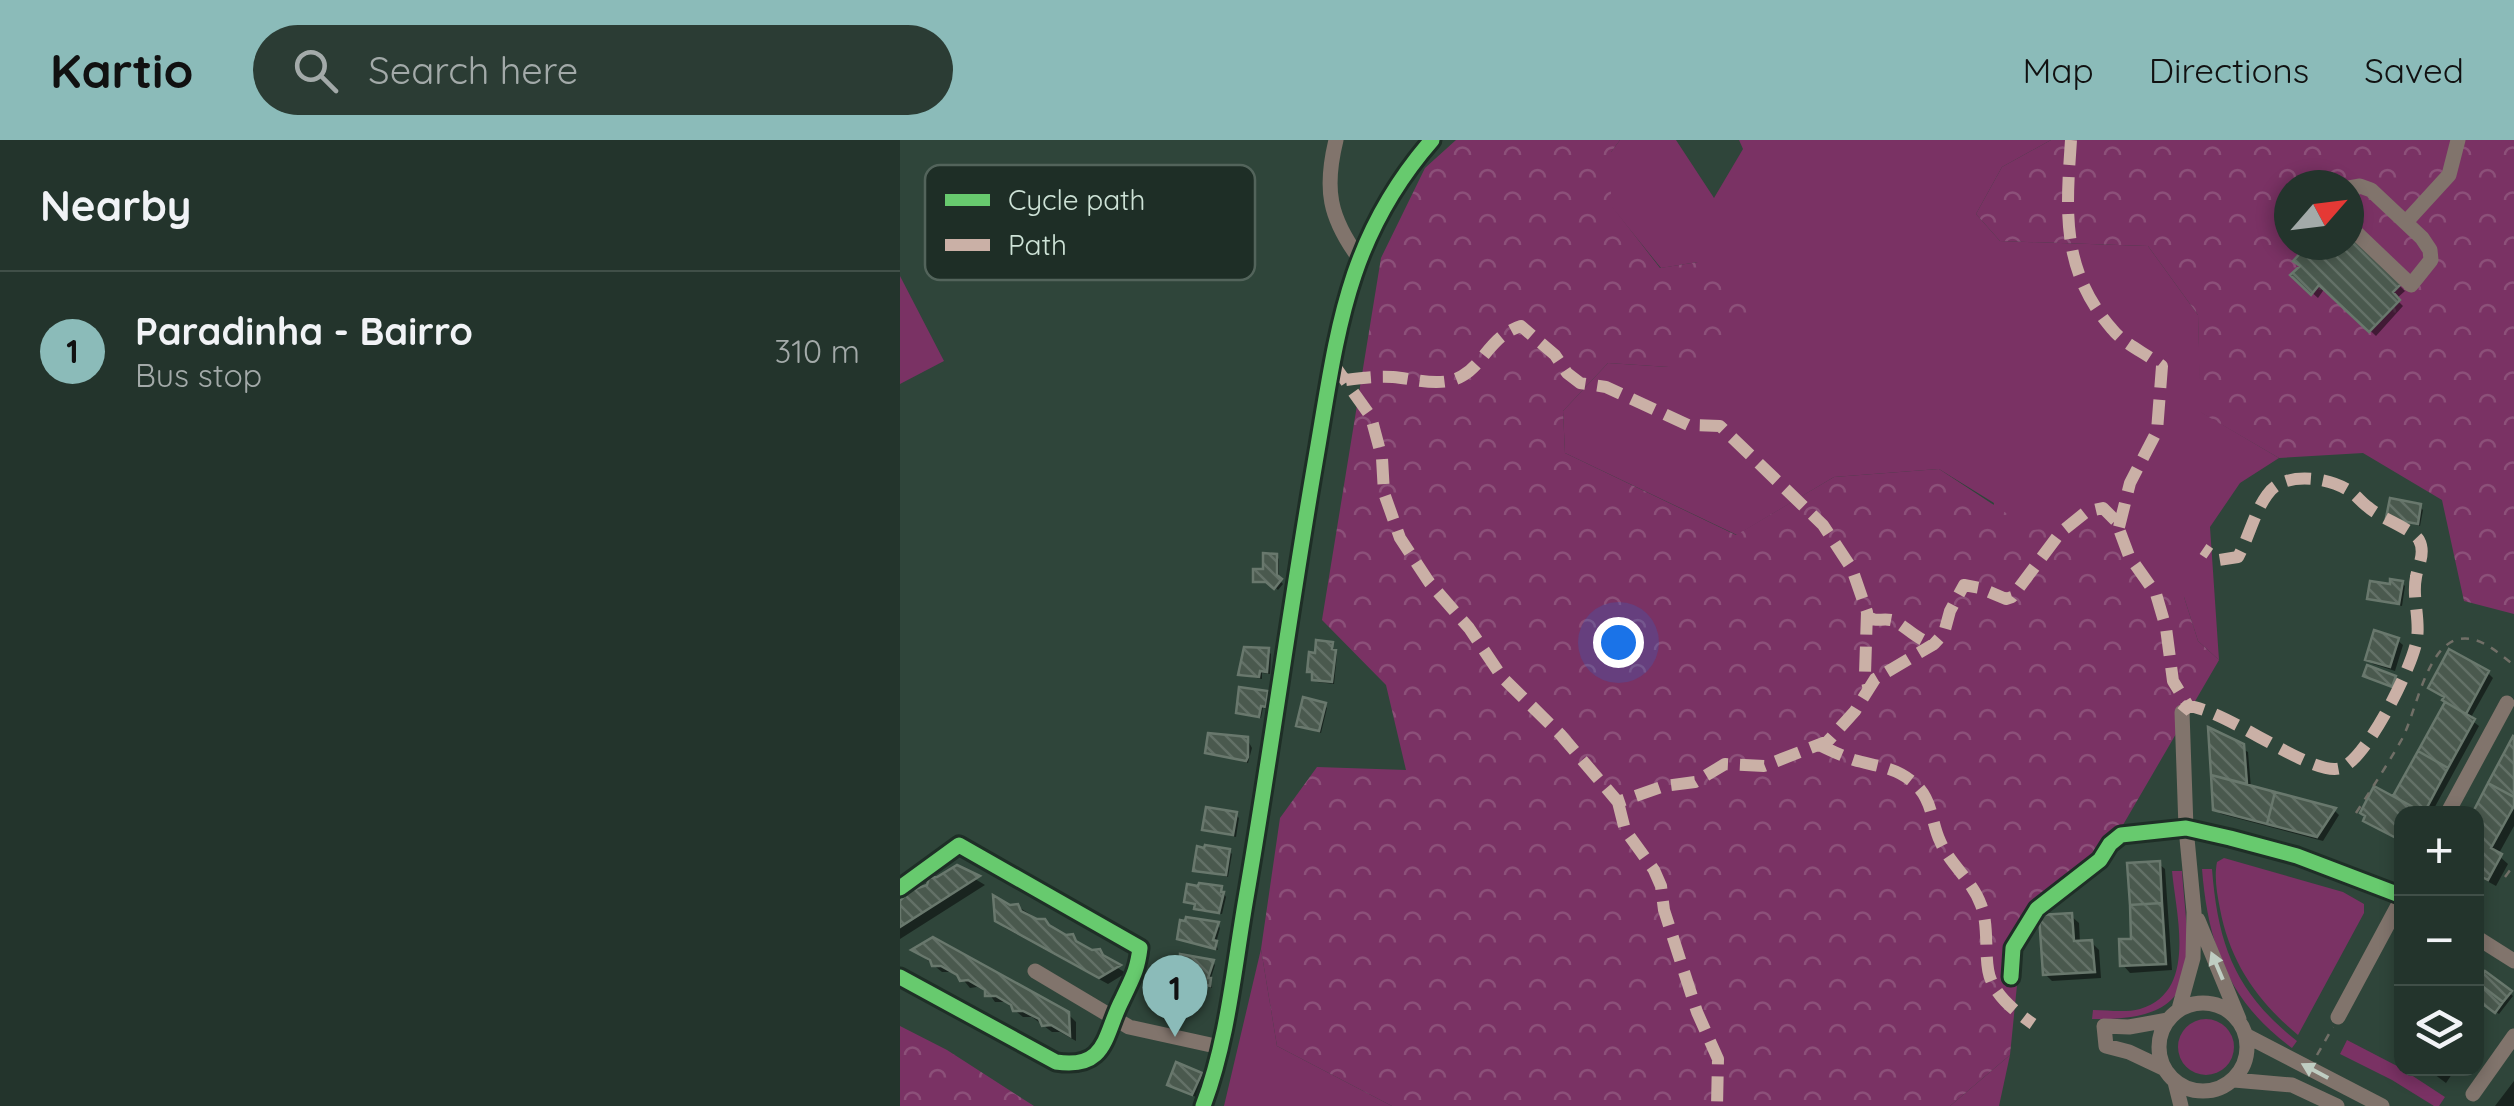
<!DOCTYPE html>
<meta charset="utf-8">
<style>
:root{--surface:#23342c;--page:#2b3c34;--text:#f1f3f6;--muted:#a3aaa9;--line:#404f48;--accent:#8bbbb9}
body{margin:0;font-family:Quicksand,sans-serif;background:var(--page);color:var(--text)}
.controls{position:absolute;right:30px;bottom:30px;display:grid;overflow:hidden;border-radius:20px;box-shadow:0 5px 15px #0003}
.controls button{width:90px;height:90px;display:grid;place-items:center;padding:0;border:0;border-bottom:2px solid var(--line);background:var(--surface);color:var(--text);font:50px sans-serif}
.compass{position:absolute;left:1374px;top:30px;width:90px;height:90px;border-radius:50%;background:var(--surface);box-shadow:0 5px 15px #0003;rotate:62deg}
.you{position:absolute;left:718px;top:502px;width:35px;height:35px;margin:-25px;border:8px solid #fff;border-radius:50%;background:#1a73e8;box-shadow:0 0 0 15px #1a73e833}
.badge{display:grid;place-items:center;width:65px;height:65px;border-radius:50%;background:var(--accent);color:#111;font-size:32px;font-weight:700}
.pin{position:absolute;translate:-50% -82px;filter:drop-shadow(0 2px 5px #0008)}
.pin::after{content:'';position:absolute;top:52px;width:35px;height:30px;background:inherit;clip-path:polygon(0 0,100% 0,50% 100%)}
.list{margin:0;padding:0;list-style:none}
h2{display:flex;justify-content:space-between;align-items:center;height:130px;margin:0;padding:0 40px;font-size:42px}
h2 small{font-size:32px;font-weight:400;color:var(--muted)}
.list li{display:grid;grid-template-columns:65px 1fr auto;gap:30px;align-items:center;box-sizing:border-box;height:160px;padding:0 40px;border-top:2px solid var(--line)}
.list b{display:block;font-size:38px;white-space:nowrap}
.list p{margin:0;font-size:32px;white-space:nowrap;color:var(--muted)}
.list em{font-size:32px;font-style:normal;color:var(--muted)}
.icon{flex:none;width:55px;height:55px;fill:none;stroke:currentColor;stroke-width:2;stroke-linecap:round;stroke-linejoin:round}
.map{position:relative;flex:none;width:1614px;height:966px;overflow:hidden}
header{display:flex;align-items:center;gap:60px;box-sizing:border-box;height:140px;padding:0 50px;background:var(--accent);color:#111}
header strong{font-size:48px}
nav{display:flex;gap:55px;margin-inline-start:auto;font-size:35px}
.search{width:700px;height:90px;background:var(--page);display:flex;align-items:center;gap:25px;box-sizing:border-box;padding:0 35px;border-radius:55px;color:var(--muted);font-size:38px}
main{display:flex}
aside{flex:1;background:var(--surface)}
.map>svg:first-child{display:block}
</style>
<header>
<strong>Kartio</strong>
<div class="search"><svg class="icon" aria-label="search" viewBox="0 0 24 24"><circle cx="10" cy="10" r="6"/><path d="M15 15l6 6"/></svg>Search here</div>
<nav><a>Map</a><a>Directions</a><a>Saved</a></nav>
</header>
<main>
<aside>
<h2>Nearby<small></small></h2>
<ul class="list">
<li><span class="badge">1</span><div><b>Paradinha - Bairro</b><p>Bus stop</p></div><em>310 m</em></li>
</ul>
</aside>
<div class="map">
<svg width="1614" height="966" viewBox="0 0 1614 966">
<defs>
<pattern id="forest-crowns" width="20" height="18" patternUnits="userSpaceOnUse" patternTransform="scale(2.5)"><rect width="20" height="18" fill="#7a3264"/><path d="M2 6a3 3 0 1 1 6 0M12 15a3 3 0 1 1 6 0" fill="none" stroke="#8c5079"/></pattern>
<pattern id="building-back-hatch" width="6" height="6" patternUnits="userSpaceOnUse" patternTransform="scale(2.5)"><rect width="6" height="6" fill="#4a594e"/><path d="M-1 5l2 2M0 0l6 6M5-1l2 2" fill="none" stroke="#637167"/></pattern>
</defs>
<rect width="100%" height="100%" fill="#2f453a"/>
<path fill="#7a3264" d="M720 0H776L814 58 843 9 839 0H1151L1102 27 1076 74 1100 101 1248 106 1298 175 1301 272 1379 318 1340 343 1310 387 1319 520 1298 501 1284 457 1080 448 1094 363 1039 329 934 337 837 395 665 313 663 271 708 223 769 227 798 122 761 128 710 65 711 12Z
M0 136 44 221 0 244Z
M1324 718 1443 752 1464 764V773L1398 895C1357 861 1330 822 1320 769 1317 754 1314 737 1317 722Z
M1302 729H1312C1318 805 1335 852 1397 901L1392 908C1329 862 1308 805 1302 729Z
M1272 731H1282C1288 820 1310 882 1192 879L1193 870C1208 870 1225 873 1240 869 1298 852 1276 775 1272 731Z
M361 809 377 906 492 966H324Z
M1278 907a28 28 0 1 1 56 0a28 28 0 1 1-56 0Z
M1447 900 1499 927 1545 957 1539 966H1534L1492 940 1440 914Z
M1110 915 1099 966H1050Z"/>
<path fill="url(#forest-crowns)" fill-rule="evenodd" d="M556 0H720L711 12V65L760 128 798 122 844 139 853 166 848 201 769 227 708 223 663 271 665 313 836 395 934 337 1039 329 1132 390 1202 384 1284 457 1298 501 1319 520 1195 733 1122 795 1110 915 1050 966H492L377 906 361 809 380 678 417 627 506 630 486 545 422 480 481 118 525 28Z
M1151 0H1614V474L1564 461 1542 360 1463 313 1379 318 1300 272 1298 175 1248 106 1100 101 1076 74 1102 27ZM1389 45H1449V105H1389Z
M0 886 47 910 134 966H0Z"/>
<path fill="#0007" d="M1449 96 1505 151 1496 159 1503 166 1476 196 1425 148 1418 158 1398 140 1411 105H1449Z
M1520 367 1523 370 1520 386 1489 377Z
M376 416 379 419V440L383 444 378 450 372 444 356 441Z
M1502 443 1505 446 1502 466 1470 459Z
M1497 500 1503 505 1495 531 1473 524 1468 519Z
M432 505 437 515 434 544 417 542 409 531Z
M368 511 371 514 370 534 362 533V539L341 535Z
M1588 533 1593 538 1570 579 1579 586 1531 674H1502V702L1471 685 1466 680 1494 660 1547 562 1531 547Z
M367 553 370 556 368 569 363 568 361 578 338 573Z
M424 565 427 568 421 593 398 585Z
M1310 591 1348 612 1351 648 1434 670 1439 675 1423 701 1321 674 1315 669Z
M347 599 352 608 348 623 308 612Z
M1614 600V686L1598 715 1608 724 1596 746 1576 735V674Z
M336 675 339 678 336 697 305 689Z
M329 711 332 714 328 737 296 730Z
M1259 724 1265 729 1272 830 1230 833 1223 825Z
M57 728 85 745 0 799V764Z
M321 749 326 757 322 774 299 771 297 765 287 761Z
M117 766 166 797H172L181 806 226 833 208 844 105 788 97 780 110 767Z
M1171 776 1179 783 1180 803 1191 802 1199 810 1201 838 1152 841 1145 834Z
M318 785 320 788 316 803 318 810 280 798Z
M15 810 168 874 176 882V901L160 892H152L132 877H123L105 862H95L88 852 77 847 70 848 61 837 50 832H42Z
M312 822 315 825 310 841 312 848 274 836Z
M1586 834 1613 856 1599 874 1576 857V846Z
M1499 844 1502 846V857L1494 852Z
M1526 928H1556L1546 943Z
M300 935 303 938 296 957 273 947Z
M1614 941V966H1595Z"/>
<path fill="url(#building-back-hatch)" stroke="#69786d" stroke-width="2.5" d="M1449 92 1501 144 1493 152 1500 160 1469 192 1419 145 1411 155 1390 135 1400 126 1393 121 1408 105H1449Z
M1490 358 1521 364 1518 384 1486 378Z
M363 413 377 414V435L382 439 374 449 366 442H353V429H363Z
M1490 439 1503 441 1499 464 1467 459 1470 441 1490 444Z
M1474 490 1499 498 1490 527 1465 520Z
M416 500 433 502 432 509 436 510 432 542 412 540V532H407L409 512 415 513Z
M344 507 369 508 367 532 360 531 359 537 338 535Z
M1549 509 1589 531 1566 574 1542 560 1544 557 1528 548Z
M1467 525 1496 536 1492 547 1463 536Z
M339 547 368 551 366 567 361 566 359 577 336 573Z
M403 557 426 563 419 591 396 586Z
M1545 562 1575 579 1548 628 1518 611Z
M1308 587 1344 604 1347 644 1311 635Z
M308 593 348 597V617L346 621 305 613Z
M1613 596 1614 597V657L1588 643Z
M1518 611 1548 628 1524 673 1493 656Z
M1311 635 1375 652 1367 684 1313 670Z
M1588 643 1614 657V666L1591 708 1602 714 1588 740 1576 734V674H1572Z
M1474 646 1524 673 1502 674V701L1463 681 1465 676 1460 673Z
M1375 652 1436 668 1417 697 1367 684Z
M306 667 337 672 333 695 302 690Z
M305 705 330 709 326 735 293 731 297 706 304 708Z
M1260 721 1262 763 1230 765 1227 723Z
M57 725 80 736 0 787V761L9 751 27 745 29 738 37 737Z
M299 743 322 746 321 752H324L319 773 294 769 295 764 284 762 287 744 298 746Z
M93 755 110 765 118 764 121 771 137 779H145L149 785 166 795 173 794 176 801 192 810 200 809 203 815 221 825 199 838 95 781Z
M1262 763 1266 824 1220 826 1219 799H1231L1230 765Z
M1172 773 1174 801 1192 800 1195 832 1143 835 1139 775Z
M286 777 319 782 313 800 317 801 315 809 277 799 280 780 285 781Z
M33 797 169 872 170 896 151 885 142 886 139 879 123 871H113L111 865 96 856H85V850L68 840 60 841 57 835 41 826H32L30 820 11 810Z
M280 814 314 820 308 838H311L310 846 272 837 275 817 280 818Z
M1585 831 1612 851 1603 862 1577 842Z
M1577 842 1603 862 1595 873 1576 859Z
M276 922 302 933 292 955 267 945Z"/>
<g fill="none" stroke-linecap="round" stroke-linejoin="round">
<path stroke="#716f67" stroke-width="2.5" stroke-dasharray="8 8" stroke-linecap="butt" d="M1456 673C1472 648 1488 624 1502 599 1516 573 1526 506 1559 499 1580 495 1598 513 1614 525
M1605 737 1614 725
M1417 915 1433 887"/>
<path stroke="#81746c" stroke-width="15" d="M436 0C424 49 429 77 459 118
M1449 48 1460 46 1471 50 1522 98 1530 110 1531 120 1511 145 1449 86
M1506 82 1549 35 1558 0
M1547 674 1607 563
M0 748 59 705 240 808C237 832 232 838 222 860 204 894 208 930 156 922L0 837
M1298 780 1339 879
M1576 797 1614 821
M135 831 229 887 320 907
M1111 837 1113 808 1137 769 1200 720 1210 704 1221 695 1286 688 1330 698 1397 716 1502 756
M1259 907a44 44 0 1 1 88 0a44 44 0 1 1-88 0Z
M1279 869 1293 818 1294 772 1286 688 1282 572
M1438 877 1502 758
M1347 896 1482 966
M1265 929 1229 912 1206 906 1204 886 1229 887 1268 880
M1334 940 1392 945 1437 966
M1275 942 1281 966
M1573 954 1614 896
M303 966C328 900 334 827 346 758 371 613 390 468 415 323 437 197 444 101 532 0"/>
<path stroke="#cab0a6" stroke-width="12" stroke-dasharray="25 12" stroke-linecap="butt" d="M1171 0C1166 73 1161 130 1212 189 1225 205 1246 213 1262 226L1257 291 1230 343 1219 387
M432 222 471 277 482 318 484 353 500 398 529 442 569 488 602 537 660 594 718 662 764 646 795 642 825 624 864 626 928 601 955 571 975 539 1034 504 1044 493 1050 471 1064 445 1080 448 1106 459 1112 457 1160 393 1186 372 1203 368 1216 381 1229 416 1256 454 1266 488 1273 541 1292 572
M446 240C461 238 477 236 493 237 516 239 541 248 562 236 584 224 590 196 621 186L655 215 667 233 680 243 706 247 788 285 820 286 923 385 952 429 967 472 965 534 969 550
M967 476C977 483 980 478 991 480 1002 482 1015 500 1034 504
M1282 572 1287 566C1327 569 1412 638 1441 628 1466 620 1514 525 1517 498 1520 478 1512 457 1516 437 1518 425 1526 413 1519 400 1512 389 1480 378 1468 367 1462 363 1457 356 1451 352 1430 337 1383 330 1367 355 1354 373 1349 397 1338 417L1319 420 1303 409
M919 605C930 610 942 616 954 620 979 627 997 627 1016 645 1033 661 1031 682 1040 701 1050 725 1072 740 1081 765 1090 788 1083 823 1091 840 1098 858 1117 873 1133 884
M718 662 725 690 754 730 761 746 764 770 797 872 818 919 817 966"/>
<g stroke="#1e2e26" stroke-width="21">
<path id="cycleway" d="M0 748 59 705 240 808C237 832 232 838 222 860 204 894 208 930 156 922L0 837
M1111 837 1113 808 1137 769 1200 720 1210 704 1221 695 1286 688 1330 698 1397 716 1502 756
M303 966C328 900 334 827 346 758 371 613 390 468 415 323 437 197 444 101 532 0"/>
</g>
<use href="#cycleway" stroke="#67ca6e" stroke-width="15"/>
</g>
<defs><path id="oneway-solid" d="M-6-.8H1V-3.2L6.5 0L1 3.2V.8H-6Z" transform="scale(2.5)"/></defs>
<g fill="#bfcdc2">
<use href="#oneway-solid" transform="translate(1317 826) rotate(-113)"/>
<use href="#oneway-solid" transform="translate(1415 931) rotate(-152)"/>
</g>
<rect x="25" y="25" width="330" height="115" rx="15" fill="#1e2e26" stroke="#53645b" stroke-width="2.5"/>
<rect x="45" y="54" width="45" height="12" fill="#67ca6e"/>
<rect x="45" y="99" width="45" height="12" fill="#cab0a6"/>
<g font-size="28" fill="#cee3d7">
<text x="108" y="70">Cycle path</text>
<text x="108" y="115">Path</text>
</g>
</svg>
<div class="controls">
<button>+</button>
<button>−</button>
<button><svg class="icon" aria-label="layers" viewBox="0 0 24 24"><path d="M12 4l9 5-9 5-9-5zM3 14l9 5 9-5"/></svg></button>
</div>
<svg class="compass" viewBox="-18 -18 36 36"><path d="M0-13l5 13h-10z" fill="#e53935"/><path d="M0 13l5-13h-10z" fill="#a3aaa9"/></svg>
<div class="you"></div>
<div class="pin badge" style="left:275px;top:897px">1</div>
</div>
</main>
